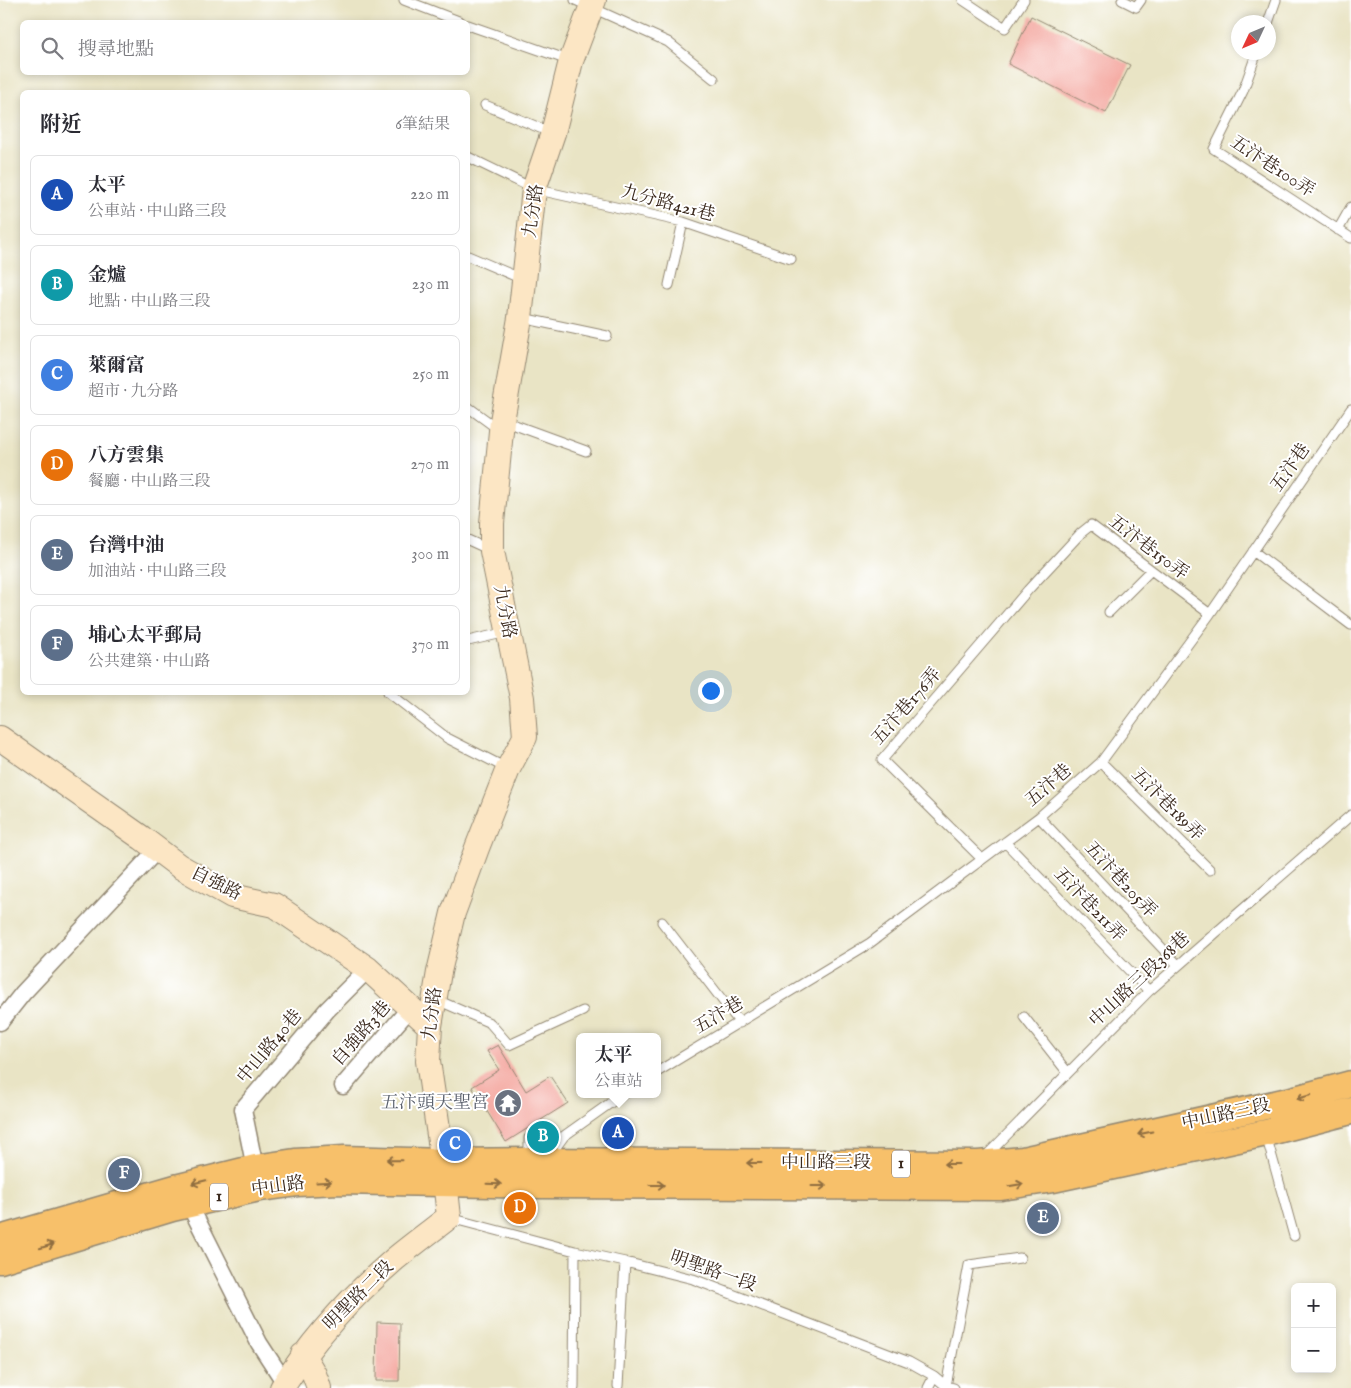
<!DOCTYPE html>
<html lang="zh-TW">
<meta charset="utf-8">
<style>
:root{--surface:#fff;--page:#f2f2f3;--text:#2b2b33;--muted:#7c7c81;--line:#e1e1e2;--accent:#ea580c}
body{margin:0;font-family:"IM FELL English","Noto Serif TC",serif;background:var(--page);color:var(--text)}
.controls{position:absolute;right:15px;bottom:15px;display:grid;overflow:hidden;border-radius:8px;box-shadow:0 2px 8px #0003}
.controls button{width:45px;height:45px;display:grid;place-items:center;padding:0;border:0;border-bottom:1px solid var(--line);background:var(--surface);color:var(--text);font:25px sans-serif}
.compass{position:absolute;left:1231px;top:15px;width:45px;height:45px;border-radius:50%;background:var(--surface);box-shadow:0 2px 8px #0003;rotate:226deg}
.you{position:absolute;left:710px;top:690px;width:18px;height:18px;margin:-12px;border:4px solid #fff;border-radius:50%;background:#1a73e8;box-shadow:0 0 0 8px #1a73e833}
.badge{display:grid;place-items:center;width:32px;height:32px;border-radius:50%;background:var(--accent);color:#fff;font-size:16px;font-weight:700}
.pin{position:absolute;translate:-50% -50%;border:2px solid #fff;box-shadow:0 1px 5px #0006}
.popup{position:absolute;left:576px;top:1033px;width:85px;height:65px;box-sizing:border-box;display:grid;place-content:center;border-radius:8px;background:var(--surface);filter:drop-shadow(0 1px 4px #0005);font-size:16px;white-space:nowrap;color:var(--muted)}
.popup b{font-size:19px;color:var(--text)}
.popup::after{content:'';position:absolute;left:50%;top:100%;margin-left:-10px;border:10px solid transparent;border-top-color:var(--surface)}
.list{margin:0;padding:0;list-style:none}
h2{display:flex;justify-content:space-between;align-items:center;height:65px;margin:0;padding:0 20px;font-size:21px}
h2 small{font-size:16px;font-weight:400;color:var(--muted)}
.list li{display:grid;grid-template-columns:32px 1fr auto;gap:15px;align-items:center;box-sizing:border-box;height:80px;margin:0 10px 10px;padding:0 10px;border:1px solid var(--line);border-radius:8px}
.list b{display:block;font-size:19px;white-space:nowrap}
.list p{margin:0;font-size:16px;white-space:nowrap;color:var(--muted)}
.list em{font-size:16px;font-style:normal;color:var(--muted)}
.icon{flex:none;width:28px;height:28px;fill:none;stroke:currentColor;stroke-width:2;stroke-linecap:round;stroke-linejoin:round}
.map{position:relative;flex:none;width:1351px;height:1388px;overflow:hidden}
.search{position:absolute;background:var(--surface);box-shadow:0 2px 8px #0003;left:20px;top:20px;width:450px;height:55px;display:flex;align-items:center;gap:12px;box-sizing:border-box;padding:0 18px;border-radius:8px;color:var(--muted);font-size:19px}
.panel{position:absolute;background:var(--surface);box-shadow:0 2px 8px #0003;left:20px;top:90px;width:450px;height:605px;border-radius:8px}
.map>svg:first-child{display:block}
</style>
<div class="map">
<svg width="1351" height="1388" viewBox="0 0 1351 1388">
<rect width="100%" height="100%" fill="#fff"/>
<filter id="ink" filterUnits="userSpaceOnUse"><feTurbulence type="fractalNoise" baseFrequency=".02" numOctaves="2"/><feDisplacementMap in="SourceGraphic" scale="10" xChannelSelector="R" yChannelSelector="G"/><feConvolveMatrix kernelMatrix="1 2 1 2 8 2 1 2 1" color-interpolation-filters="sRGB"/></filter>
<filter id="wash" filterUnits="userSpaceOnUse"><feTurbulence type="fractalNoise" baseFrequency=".0096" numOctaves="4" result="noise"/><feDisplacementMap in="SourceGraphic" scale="20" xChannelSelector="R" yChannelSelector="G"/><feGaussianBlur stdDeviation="1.12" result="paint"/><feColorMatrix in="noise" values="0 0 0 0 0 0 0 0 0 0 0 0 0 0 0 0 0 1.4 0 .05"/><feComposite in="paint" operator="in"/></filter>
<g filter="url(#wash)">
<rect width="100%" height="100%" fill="#e9e4c5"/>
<g id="blocks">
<path fill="#f4a9a1" d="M1031 16 1130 65 1106 113 1008 64Z
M498 1045 526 1091 550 1076 568 1103 506 1142 472 1087 499 1070 487 1051Z
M377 1322 400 1323 399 1381H376Z"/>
</g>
</g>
<g filter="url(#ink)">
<use href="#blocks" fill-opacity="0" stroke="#928772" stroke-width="1"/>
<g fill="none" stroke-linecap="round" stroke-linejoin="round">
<g stroke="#928772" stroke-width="11">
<path id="lane" d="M404 0 461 22
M575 0 668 42 714 79
M963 0 1005 28 1024 0
M1122 0 1136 7 1141 0
M1268 23 1276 0
M468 25 571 61
M1257 52 1243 91 1214 149 1351 238
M485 105 552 133
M468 157 534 189 683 222 791 259
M1338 230 1351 207
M468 256 522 279
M669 285 683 222
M522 318 607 336
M468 407 498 429
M504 421 586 451
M468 540 490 550
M1253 551 1351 625
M1109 612 1151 570
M468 641 507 632
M388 692 447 738 508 769
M1101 762 1210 870
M1039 817 1178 965
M1005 842 1149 991
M982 859 882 760 1028 590 1081 533 1091 525 1210 614
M662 922 740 1023
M435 999 490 1023 509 1045 583 1011
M1024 1017 1068 1073
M657 1072 870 943 1039 817 1101 762 1210 614 1351 409
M1266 1135 1294 1236
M985 1157 1149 991 1351 815
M548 1158 564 1136 623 1094
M529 1160V1138
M450 1218 575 1251 625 1262 693 1279 909 1362 934 1376 946 1386 954 1388
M618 1386 625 1262
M946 1386 969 1265 1020 1258
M574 1388 575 1251
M928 1388 934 1376"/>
</g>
<g stroke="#928772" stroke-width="19">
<path id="street" d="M0 1022 23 993 157 850
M343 1086 410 1008
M255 1168 243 1109 327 1010 368 969
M189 1204 259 1343 285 1383"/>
</g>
<g stroke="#928772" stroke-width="26">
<path id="secondary" d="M0 738 142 838 179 866 232 896 274 905 368 969 430 1026
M303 1355 314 1374 319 1388
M282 1388C312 1340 352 1296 395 1259 412 1245 431 1231 449 1217L443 1162 428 1061 430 1026 439 972 453 913 477 848 508 769 525 737 522 698 492 551V523L502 421 520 318 534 189 553 133 571 61 594 0"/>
</g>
<g stroke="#928772" stroke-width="29">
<path id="primary" d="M0 1239 179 1187 255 1168 295 1162 344 1159 443 1162 529 1161 978 1164 1023 1160 1288 1101 1351 1084
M0 1260 172 1208 259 1188 297 1183 338 1181 541 1185 1001 1187 1053 1179 1266 1133 1351 1111"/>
</g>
<use href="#lane" stroke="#fff" stroke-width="9"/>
<use href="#street" stroke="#fff" stroke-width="16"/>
<use href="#secondary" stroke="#fce6c4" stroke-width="24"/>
<use href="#primary" stroke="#f7c06b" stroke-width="26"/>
</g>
<defs><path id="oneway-shaft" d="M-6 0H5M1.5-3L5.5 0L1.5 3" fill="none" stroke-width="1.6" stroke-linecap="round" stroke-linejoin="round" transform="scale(1.25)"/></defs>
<g stroke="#906e41">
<use href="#oneway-shaft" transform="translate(1304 1097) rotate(165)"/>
<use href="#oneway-shaft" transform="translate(1145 1133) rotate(168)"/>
<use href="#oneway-shaft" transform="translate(394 1160) rotate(-179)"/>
<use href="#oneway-shaft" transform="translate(754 1163) rotate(-180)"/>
<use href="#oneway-shaft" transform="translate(951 1164) rotate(-180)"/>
<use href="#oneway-shaft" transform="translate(199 1182) rotate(166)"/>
<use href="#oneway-shaft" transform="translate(324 1182) rotate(-3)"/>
<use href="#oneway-shaft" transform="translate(494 1184) rotate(2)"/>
<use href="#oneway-shaft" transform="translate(657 1185)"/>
<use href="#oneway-shaft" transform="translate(1016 1185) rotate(-9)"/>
<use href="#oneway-shaft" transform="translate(819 1186)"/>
<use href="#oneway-shaft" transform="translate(47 1246) rotate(-17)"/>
</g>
</g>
<defs>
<g id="temple-disc" transform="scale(1.4375)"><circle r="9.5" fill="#6b7280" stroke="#fff"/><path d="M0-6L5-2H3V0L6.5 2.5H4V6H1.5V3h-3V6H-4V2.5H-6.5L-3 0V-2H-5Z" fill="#fff"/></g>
</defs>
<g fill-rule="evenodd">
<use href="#temple-disc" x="508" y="1103"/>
</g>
<g text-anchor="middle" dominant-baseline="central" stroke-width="4" stroke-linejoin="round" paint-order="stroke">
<g fill="#fff" stroke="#766a62" stroke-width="1">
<rect x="892" y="1150.5" width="18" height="27" rx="4"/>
<rect x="210" y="1183.5" width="18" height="27" rx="4"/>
</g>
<g font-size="16" font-weight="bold" fill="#3b2a1e">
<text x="901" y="1164">1</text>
<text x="219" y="1197">1</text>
</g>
<g font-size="18" fill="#3b2a1e" stroke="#fff">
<text transform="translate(1272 167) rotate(33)">五汴巷100弄</text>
<text transform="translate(668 204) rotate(15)">九分路421巷</text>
<text transform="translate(534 211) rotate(-82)">九分路</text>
<text transform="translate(1291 468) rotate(-55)">五汴巷</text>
<text transform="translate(1148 548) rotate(37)">五汴巷150弄</text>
<text transform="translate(504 612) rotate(79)">九分路</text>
<text transform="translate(907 707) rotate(-49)">五汴巷176弄</text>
<text transform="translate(1049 786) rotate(-41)">五汴巷</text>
<text transform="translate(1167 805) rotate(45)">五汴巷189弄</text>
<text transform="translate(1120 880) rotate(47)">五汴巷205弄</text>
<text transform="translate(216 884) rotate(26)">自強路</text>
<text transform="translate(1089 905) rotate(46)">五汴巷211弄</text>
<text transform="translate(1140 980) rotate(-43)">中山路三段368巷</text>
<text transform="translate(433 1014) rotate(-83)">九分路</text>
<text transform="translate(719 1016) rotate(-31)">五汴巷</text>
<text transform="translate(362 1034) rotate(-49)">自強路3巷</text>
<text transform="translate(270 1047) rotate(-50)">中山路40巷</text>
<text transform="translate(1226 1115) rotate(-12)">中山路三段</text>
<text x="826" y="1163">中山路三段</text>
<text transform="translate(278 1187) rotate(-8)">中山路</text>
<text transform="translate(713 1272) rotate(19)">明聖路一段</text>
<text transform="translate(359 1296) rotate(-45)">明聖路二段</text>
</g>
<g font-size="18" fill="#5b616d" stroke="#fff" text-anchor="end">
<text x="489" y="1103">五汴頭天聖宮</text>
</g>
</g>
</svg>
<div class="controls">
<button>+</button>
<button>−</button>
</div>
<svg class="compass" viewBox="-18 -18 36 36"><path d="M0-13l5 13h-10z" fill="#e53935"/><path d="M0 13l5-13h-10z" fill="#7c7c81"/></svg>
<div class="you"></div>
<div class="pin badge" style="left:618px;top:1133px;background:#1a4fb4">A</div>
<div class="popup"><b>太平</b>公車站</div>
<div class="pin badge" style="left:543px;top:1137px;background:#0f9aa8">B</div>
<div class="pin badge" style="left:455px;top:1145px;background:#3f7fe0">C</div>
<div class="pin badge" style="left:520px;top:1208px;background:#e8710a">D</div>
<div class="pin badge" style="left:1043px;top:1218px;background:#5c6f8a">E</div>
<div class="pin badge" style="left:124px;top:1174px;background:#5c6f8a">F</div>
<div class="search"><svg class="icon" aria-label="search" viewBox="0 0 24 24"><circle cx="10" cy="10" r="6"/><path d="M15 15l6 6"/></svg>搜尋地點</div>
<section class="panel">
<h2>附近<small>6筆結果</small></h2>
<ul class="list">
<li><span class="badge" style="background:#1a4fb4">A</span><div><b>太平</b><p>公車站 · 中山路三段</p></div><em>220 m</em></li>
<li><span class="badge" style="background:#0f9aa8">B</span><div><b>金爐</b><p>地點 · 中山路三段</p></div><em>230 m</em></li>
<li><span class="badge" style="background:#3f7fe0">C</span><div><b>萊爾富</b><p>超市 · 九分路</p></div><em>250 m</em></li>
<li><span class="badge" style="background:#e8710a">D</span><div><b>八方雲集</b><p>餐廳 · 中山路三段</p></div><em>270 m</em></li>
<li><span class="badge" style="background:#5c6f8a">E</span><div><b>台灣中油</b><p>加油站 · 中山路三段</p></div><em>300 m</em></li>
<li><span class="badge" style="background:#5c6f8a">F</span><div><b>埔心太平郵局</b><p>公共建築 · 中山路</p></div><em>370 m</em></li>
</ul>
</section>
</div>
